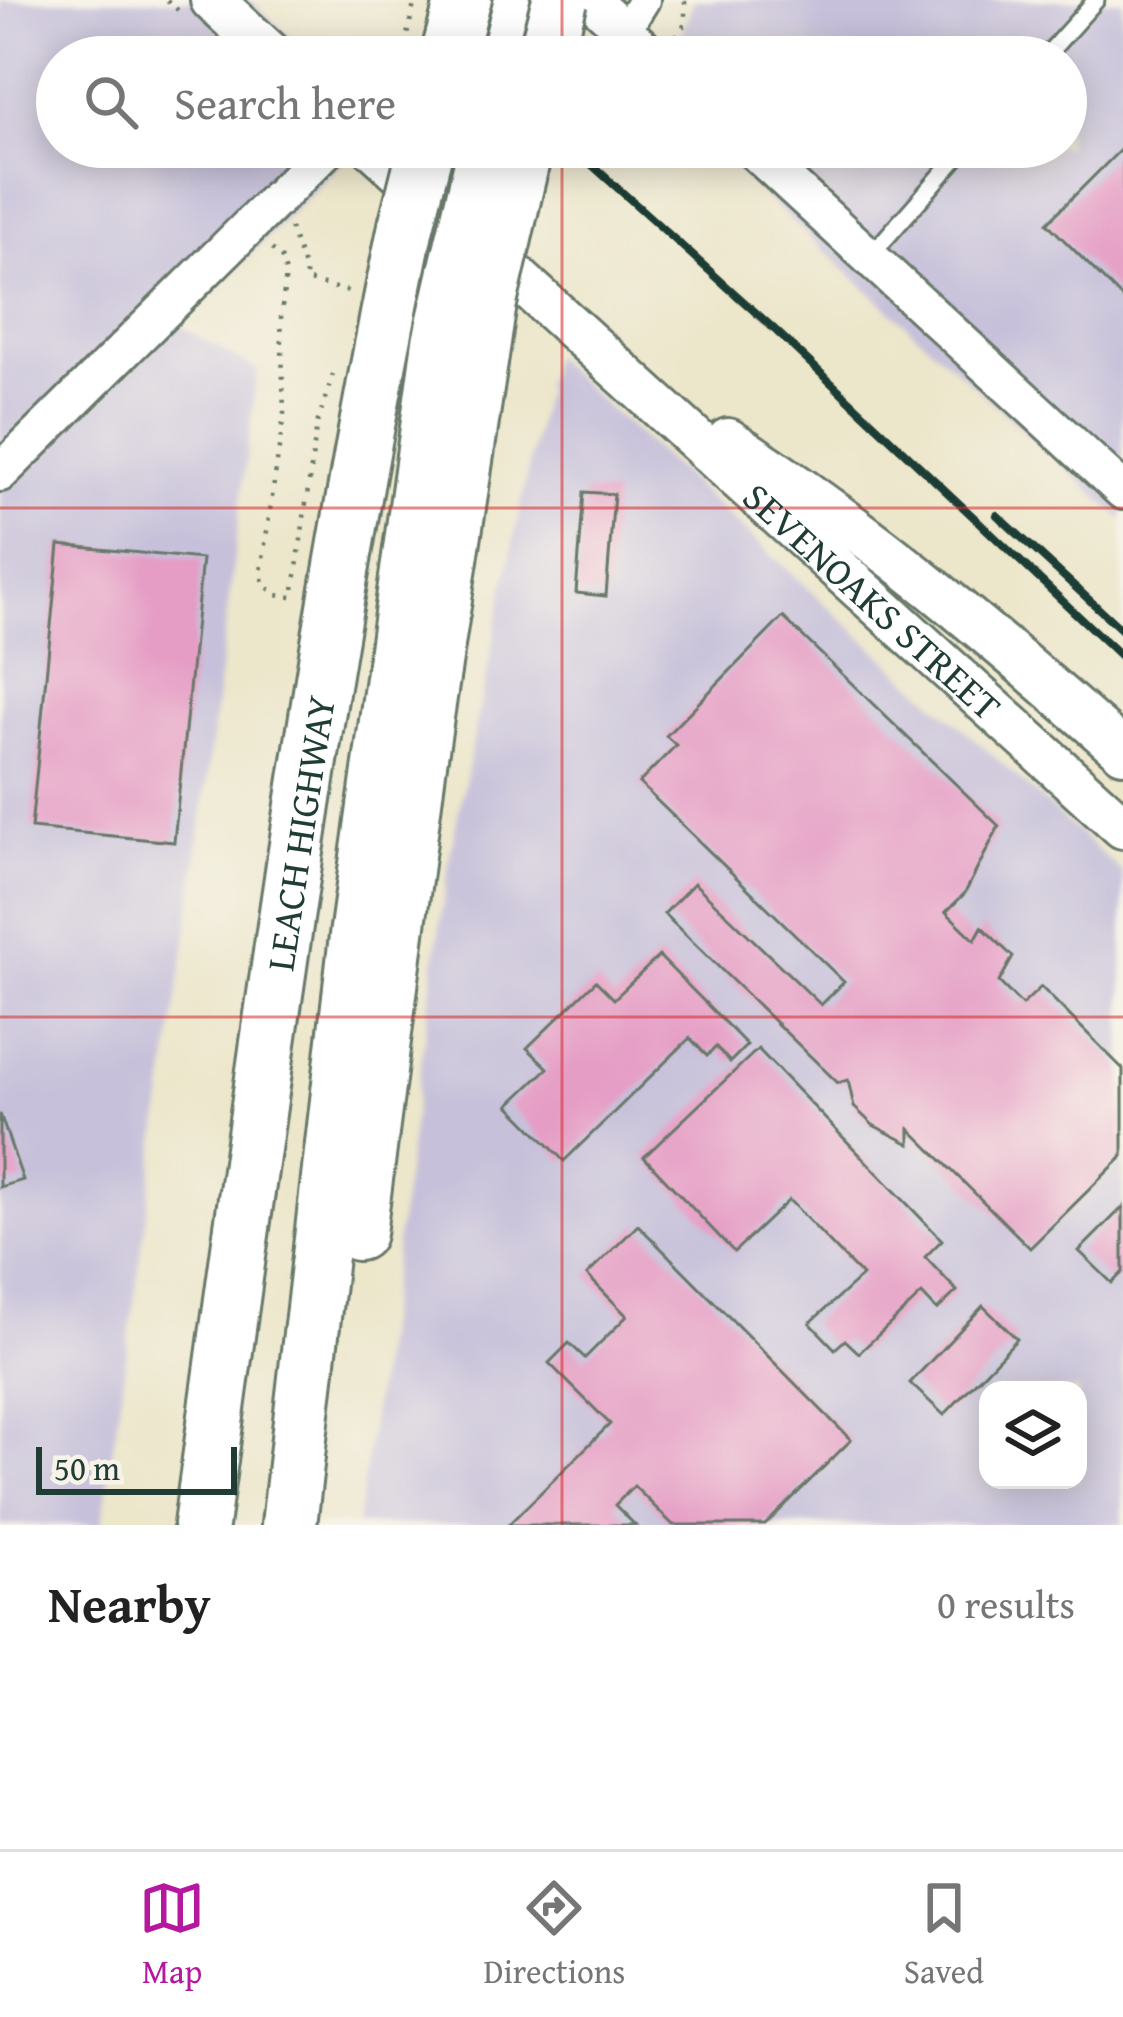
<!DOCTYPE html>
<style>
:root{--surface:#fff;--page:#f2f2f2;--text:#222;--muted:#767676;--line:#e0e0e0;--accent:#b5179e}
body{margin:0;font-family:"Gentium Book Plus",serif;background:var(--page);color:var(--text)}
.controls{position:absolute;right:36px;bottom:36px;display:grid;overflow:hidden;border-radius:24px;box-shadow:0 6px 30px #0003}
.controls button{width:108px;height:108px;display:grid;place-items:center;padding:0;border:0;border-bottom:3px solid var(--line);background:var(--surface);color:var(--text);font:60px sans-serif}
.scale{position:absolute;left:36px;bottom:30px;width:201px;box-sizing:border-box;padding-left:12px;border:6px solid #1f3d34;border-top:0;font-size:33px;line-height:42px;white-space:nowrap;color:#1f3d34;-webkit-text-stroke:9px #f7f3e8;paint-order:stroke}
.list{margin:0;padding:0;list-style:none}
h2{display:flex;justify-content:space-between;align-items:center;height:156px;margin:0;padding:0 48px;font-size:51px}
h2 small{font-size:39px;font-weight:400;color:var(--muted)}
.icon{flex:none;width:66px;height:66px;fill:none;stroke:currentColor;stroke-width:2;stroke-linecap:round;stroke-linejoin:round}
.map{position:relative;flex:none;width:1123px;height:1525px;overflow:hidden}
.search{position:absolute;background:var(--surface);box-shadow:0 6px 30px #0003;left:36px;right:36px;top:36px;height:132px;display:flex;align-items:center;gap:30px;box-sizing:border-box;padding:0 42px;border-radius:66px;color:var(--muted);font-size:45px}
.sheet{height:324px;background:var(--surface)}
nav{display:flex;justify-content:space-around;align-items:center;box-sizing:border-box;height:168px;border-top:3px solid var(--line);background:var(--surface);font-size:33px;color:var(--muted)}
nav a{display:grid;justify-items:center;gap:6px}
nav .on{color:var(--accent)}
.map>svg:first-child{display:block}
</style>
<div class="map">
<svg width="1123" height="1525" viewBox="0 0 1123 1525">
<rect width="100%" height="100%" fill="#f7f3e8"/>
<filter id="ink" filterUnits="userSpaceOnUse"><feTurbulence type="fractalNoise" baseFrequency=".00833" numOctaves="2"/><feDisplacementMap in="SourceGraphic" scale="24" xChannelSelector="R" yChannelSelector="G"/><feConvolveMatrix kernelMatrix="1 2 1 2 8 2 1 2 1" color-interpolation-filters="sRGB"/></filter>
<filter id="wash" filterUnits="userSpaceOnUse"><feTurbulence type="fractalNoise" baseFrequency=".004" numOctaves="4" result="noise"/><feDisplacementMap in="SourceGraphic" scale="48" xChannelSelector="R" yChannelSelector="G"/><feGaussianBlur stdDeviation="2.7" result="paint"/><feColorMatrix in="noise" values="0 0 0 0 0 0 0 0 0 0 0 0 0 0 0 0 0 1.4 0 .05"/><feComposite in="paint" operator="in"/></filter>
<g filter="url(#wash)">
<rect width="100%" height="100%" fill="#ece6cb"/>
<path fill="#c6c0da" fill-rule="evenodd" d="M0 0H250L313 57H57V147H351L348 156 179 325 257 370 192 898 102 1525H0Z
M694 0H1123V520L709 147H1066V57H673Z
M551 356 1123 873V1525H357L450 854ZM988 1390H1078V1480H988Z"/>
<g id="blocks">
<path fill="#e59cc5" d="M1123 147V299L1047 223Z
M584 492 614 494 606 596 576 593Z
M59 545 202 559 174 842 31 828Z
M783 617 999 826 965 893 946 912 975 940 982 927 1013 957 999 982 1022 1005 1041 987 1123 1069V1156L1030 1248 910 1129V1144L873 1125 854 1107 848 1080 838 1083 664 914 694 883 821 1005 844 982 639 783 676 745 666 736Z
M659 956 747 1045 730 1062 716 1047 707 1056 690 1038 564 1161 509 1105 548 1068 527 1048 596 981 614 999Z
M758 1049 942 1240 925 1257 957 1291 937 1310 922 1294 859 1353 845 1340 835 1349 810 1323 862 1276 789 1200 734 1252 644 1157Z
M0 1114 23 1180 0 1187Z
M1123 1207V1272L1112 1283 1079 1251Z
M638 1225 851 1440 765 1525H673L634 1486 615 1505 635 1525H508L610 1424 549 1363 569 1343 585 1358 627 1316 587 1275Z
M983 1306 1017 1339 944 1415 910 1383Z"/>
</g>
</g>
<g filter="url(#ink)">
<use href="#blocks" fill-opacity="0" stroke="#677869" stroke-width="3"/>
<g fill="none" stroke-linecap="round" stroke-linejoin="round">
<g stroke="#677869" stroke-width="21">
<path id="service" d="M1045 57 1096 0
M871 255 966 147"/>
</g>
<g stroke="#677869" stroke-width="36">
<path id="minor" d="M625 31 644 0"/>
</g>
<g stroke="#677869" stroke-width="42">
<path id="tertiary" d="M591 0 653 57
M750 147 1123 491
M0 473 329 147"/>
</g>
<g stroke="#677869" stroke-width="48">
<g id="secondary">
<path d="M212 0 274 57"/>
<path id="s1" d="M373 147 1123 827"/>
<path d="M728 440C870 531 997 640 1123 751"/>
</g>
</g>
<g stroke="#677869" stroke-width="60">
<g id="motorway">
<path d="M508 57 522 0"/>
<path d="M358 1233 419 763 489 303"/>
<path id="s2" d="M201 1525C261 1091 317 655 406 226"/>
<path d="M289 1525 357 936 440 342 456 272"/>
</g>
</g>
<path stroke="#677869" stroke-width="4.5" stroke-dasharray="3 9" stroke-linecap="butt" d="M167 0 181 13
M676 37 685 24V0
M703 147 721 163
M290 228 306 272 305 280 355 293
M272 249 283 260 286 274 281 315 284 414 261 572 263 583 276 595 293 597 317 424 334 371"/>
<use href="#service" stroke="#fff" stroke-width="15"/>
<use href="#minor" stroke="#fff" stroke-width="30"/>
<use href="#tertiary" stroke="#fff" stroke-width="36"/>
<use href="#secondary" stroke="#fff" stroke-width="42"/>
<use href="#motorway" stroke="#fff" stroke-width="54"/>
<path stroke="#1f3d34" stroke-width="8" d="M430 0 494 57
M572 147 773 328 1123 658
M997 515 1123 631"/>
<g stroke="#677869" stroke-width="60" stroke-linecap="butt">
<path id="motorway-bridge" d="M448 57 463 0
M545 57 560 0
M406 226 426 147
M456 272 486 147
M489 303 525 147"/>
</g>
<path stroke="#677869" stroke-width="4.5" stroke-dasharray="3 9" stroke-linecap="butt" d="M402 57 415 0"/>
<use href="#motorway-bridge" stroke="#fff" stroke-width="54"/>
</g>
</g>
<path fill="none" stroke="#d62828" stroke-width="3" stroke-opacity="0.55" d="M562 0V57M562 147V1525M0 508H1123M0 1017H1123"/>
<g text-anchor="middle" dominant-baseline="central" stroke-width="10" stroke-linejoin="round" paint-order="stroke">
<g font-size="39" fill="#1f3d34" stroke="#f7f3e8">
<text stroke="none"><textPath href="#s1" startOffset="675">SEVENOAKS STREET</textPath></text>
<text stroke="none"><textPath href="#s2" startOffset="699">LEACH HIGHWAY</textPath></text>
</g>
</g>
</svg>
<div class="controls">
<button><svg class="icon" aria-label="layers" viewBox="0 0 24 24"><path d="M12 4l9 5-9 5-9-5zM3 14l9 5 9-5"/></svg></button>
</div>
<div class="scale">50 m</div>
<div class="search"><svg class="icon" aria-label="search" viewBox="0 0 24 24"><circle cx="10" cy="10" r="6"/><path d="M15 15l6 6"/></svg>Search here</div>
</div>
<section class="sheet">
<h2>Nearby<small>0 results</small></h2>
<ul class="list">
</ul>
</section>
<nav>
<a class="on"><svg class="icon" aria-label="map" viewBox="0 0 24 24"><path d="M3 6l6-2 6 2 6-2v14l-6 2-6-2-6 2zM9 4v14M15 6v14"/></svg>Map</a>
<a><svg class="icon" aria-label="directions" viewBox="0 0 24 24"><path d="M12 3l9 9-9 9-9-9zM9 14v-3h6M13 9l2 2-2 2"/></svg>Directions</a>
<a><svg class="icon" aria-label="saved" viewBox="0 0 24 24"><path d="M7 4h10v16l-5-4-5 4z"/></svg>Saved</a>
</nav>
